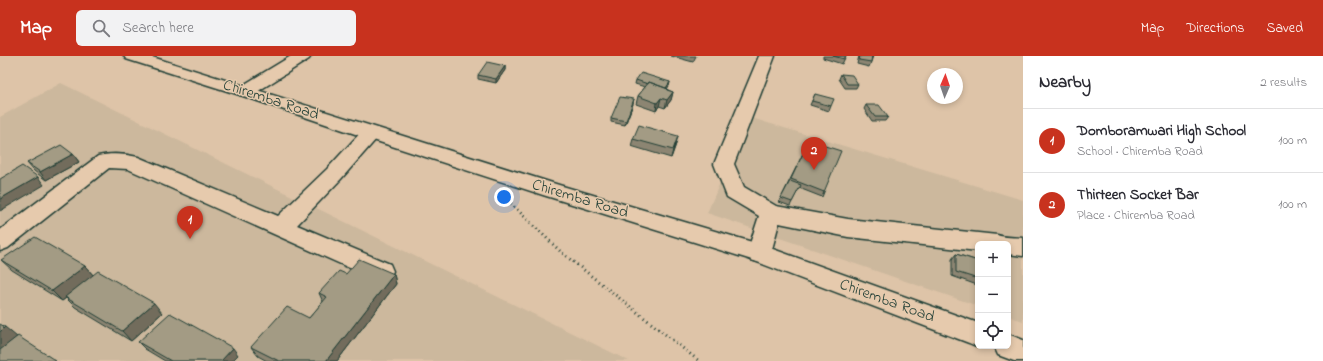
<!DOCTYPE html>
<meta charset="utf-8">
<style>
:root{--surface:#fff;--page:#f2f2f3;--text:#2b2b33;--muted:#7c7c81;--line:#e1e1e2;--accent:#c8321e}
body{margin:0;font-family:"Indie Flower",sans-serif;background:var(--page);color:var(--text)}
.controls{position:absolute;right:12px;bottom:12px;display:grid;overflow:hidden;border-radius:6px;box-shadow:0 2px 6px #0003}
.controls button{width:36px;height:36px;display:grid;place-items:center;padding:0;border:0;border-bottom:1px solid var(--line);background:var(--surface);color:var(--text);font:20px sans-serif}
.compass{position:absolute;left:927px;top:12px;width:36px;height:36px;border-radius:50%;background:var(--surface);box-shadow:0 2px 6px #0003;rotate:2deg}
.you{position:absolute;left:504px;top:141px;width:14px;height:14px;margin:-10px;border:3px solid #fff;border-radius:50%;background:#1a73e8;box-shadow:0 0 0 6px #1a73e833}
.badge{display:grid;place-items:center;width:26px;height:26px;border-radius:50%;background:var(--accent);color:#fff;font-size:13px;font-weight:700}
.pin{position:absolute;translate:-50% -33px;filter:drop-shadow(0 1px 2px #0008)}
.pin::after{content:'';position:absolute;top:21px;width:14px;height:12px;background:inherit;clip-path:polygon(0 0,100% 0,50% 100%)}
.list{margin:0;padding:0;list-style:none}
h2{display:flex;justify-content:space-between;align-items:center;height:52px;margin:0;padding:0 16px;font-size:17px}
h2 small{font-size:13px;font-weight:400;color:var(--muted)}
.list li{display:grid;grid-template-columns:26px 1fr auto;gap:12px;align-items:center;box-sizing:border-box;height:64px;padding:0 16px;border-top:1px solid var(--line)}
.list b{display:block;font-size:15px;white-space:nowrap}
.list p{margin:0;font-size:13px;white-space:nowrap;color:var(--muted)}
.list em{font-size:13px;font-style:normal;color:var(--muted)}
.icon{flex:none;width:22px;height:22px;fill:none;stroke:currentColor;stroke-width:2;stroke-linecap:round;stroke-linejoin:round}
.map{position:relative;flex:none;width:1023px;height:305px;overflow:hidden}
header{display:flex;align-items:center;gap:24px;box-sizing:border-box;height:56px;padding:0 20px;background:var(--accent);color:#fff}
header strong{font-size:19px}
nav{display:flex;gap:22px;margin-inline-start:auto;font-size:14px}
.search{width:280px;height:36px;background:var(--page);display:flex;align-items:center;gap:10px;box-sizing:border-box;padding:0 14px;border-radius:6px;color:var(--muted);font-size:15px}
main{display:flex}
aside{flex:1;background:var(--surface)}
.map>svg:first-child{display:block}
</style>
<header>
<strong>Map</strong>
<div class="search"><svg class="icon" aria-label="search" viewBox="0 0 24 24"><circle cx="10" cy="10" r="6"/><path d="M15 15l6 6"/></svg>Search here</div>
<nav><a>Map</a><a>Directions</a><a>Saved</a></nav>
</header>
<main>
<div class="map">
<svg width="1023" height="305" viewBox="0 0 1023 305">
<rect width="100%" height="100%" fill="#dec4a8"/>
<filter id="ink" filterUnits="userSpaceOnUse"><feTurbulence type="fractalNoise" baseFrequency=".025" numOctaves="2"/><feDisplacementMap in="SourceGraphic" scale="8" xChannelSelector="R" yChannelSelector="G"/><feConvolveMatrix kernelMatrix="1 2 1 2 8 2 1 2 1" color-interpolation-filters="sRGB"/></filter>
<g filter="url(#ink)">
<path fill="#ccb89d" d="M61 27 629 305H0V61Z
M748 61 1023 144V265L1008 260V188H978V250L707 157Z"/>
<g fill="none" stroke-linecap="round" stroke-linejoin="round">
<g stroke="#1f3d34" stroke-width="3">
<path id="minor" d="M291 0H311L309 3 252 39 246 40 240 39 237 35 240 31Z
M759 0H775L734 108 744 131 776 150 848 163 997 179C1005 182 1014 181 1023 182V200L1008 198V188H978V195L848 181 779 167 771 197 767 204 759 206 751 204 747 197 759 160 727 141 714 108Z
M371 71 378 73 381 77 378 81 341 123 297 169 390 208 393 215 390 222 381 225 372 222 128 113 109 112 8 192 0 195V174L98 100C110 97 126 98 138 101L278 160 327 113 364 73Z"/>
</g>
<g stroke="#1f3d34" stroke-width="3">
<path id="major" d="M124 0H149L559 129 759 188 978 267V290H980L978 291 969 287 752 204 543 139 364 81 240 39 126 3Z
M1008 278 1023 284V305H1014L998 299 994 290H1008Z"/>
</g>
<path stroke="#1f3d34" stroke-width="3" stroke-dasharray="1 3.5" stroke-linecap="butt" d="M501 138 561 196 699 305"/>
<use href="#minor" fill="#e6caad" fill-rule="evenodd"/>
<use href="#major" fill="#e6caad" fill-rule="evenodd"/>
</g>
<path fill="#8c8572" stroke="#1f3d34" d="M671 0H696L693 6Z
M823 0H846L842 8 823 2Z
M859 0H873L871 6 869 11 857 8Z
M505 10V14L496 27 478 23V19Z
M841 18 858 28 856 32H845L839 23Z
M636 24 670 26 669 30 667 32 668 34 673 36 671 44 665 52 659 50 656 55 636 48 638 40 645 31 635 28Z
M815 38 831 50 829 55 810 49Z
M633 48 625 69 611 66V62Z
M866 49 888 61 885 65H872L864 53Z
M633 83 676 88 671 102 631 90Z
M809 85 824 136 822 141 799 132 790 150 779 146Z
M73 98 79 106 46 124 34 115 27 107Z
M956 198 978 205V228L977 229 952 220V203Z
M1 204 85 210 93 219 162 257 131 285 75 251 66 242 62 245 12 214Z
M346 218H394L396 228 337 305H267L258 300 251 291 309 262 323 246 319 237Z
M138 286 238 299 232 305H165L145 293Z"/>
<path fill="#726c5c" stroke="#1f3d34" d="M505 10V14L496 27V23Z
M670 26 669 30 664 38 665 33Z
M673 36 671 44 665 52 667 44Z
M661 42 659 50 656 55 657 47Z
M634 43 633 48 625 69 626 65Z
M678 80 676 88 671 102 673 94Z
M73 98 79 106 46 124 40 116Z
M38 121 44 129 0 155V143Z
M85 210 94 220 62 245 52 235Z
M394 218 396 228 337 305H326Z
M154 247 162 257 131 285 122 275Z
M5 271 17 281 0 295V276Z
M233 292 238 299 232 305H221Z"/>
<path fill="#a39b84" stroke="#1f3d34" d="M833 0H846L844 3Z
M860 0H872L871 6 859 4Z
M487 6 505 10 496 23 478 19Z
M641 17 670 26 666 32 649 26 648 28 636 24Z
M841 18 852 19 858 28H847Z
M649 26 668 33 667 34 673 36 667 44 661 42 657 47 638 40Z
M815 38 834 43 831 50 812 45Z
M620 41 634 43 626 65 611 62Z
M866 49H879L888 61H875Z
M639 69 678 80 673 94 633 83Z
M809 85 841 95 824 136 791 123Z
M61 89 73 98 40 116 27 107Z
M22 110 38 121 0 143V123Z
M790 125 801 129 792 146 781 142Z
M35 181 85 210 52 235 1 204Z
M956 198 978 205V223L956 216Z
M359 203 394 218 326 305H279L251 291 287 251 309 262 327 241 319 237 339 215 346 218Z
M98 215 154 247 122 275 65 241Z
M170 257 233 292 221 305H171L138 286Z
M0 268 5 271 0 276Z
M18 280 56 305H0V294Z"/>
</g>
<g text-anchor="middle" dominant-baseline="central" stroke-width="3" stroke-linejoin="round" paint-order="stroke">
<g font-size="16" fill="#1f3d34" stroke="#e6caad">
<text transform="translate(271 44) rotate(18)">Chiremba Road</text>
<text transform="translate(580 143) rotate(17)">Chiremba Road</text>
<text transform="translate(887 245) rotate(20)">Chiremba Road</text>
</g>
</g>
</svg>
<div class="controls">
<button>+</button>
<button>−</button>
<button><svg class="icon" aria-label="locate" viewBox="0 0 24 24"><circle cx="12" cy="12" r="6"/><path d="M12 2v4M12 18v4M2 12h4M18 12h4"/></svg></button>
</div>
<svg class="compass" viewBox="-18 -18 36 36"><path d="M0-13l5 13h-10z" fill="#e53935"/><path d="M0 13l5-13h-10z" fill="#7c7c81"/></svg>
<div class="you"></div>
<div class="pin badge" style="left:190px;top:183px">1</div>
<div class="pin badge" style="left:814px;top:114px">2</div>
</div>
<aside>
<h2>Nearby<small>2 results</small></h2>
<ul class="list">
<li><span class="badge">1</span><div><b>Domboramwari High School</b><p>School · Chiremba Road</p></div><em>100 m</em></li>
<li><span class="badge">2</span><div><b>Thirteen Socket Bar</b><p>Place · Chiremba Road</p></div><em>100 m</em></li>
</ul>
</aside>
</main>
